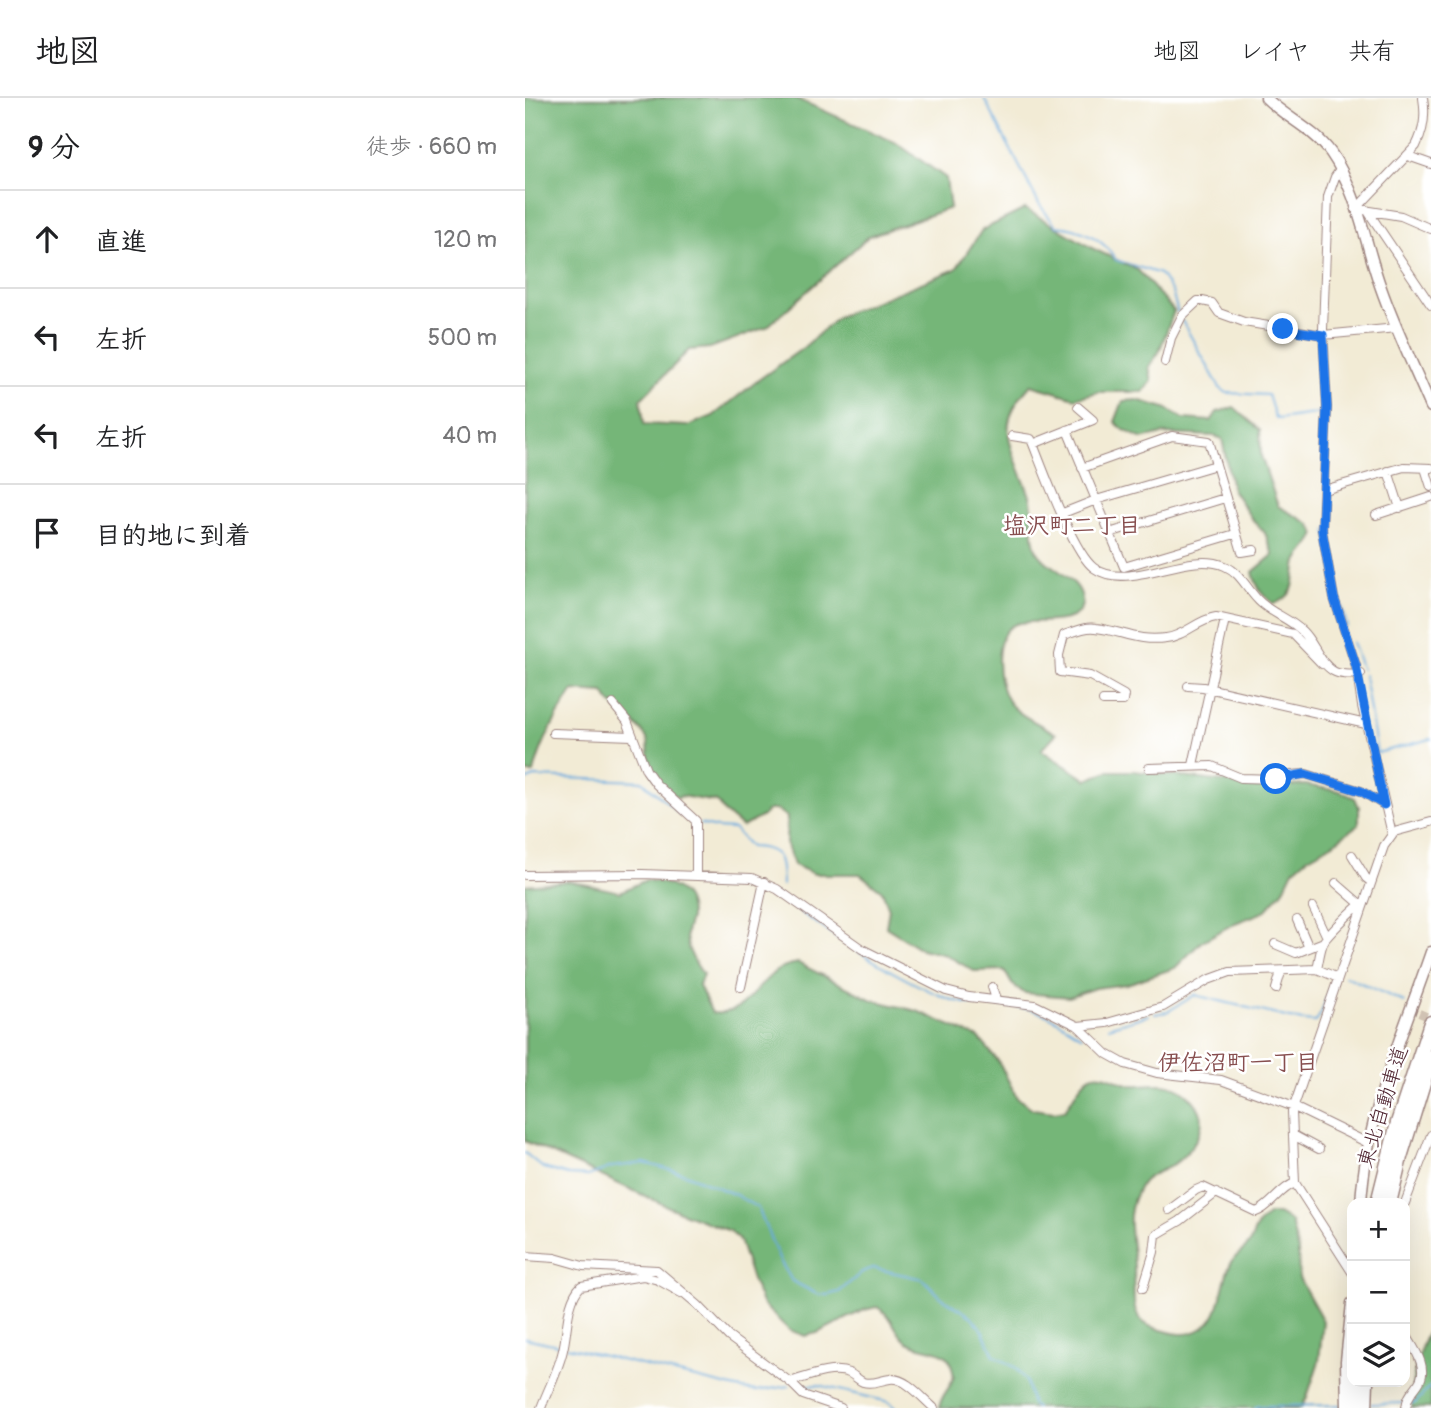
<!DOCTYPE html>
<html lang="ja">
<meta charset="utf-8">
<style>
:root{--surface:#fff;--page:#f6f6f6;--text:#202124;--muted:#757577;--line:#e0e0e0}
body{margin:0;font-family:Pangolin,"Klee One",sans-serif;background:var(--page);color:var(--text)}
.controls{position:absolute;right:21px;bottom:21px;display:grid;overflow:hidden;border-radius:14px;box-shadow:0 7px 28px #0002}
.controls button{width:63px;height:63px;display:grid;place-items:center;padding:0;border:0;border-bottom:2px solid var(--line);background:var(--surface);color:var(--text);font:35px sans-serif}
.stop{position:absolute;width:21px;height:21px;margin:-16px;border:5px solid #1a73e8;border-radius:50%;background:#fff}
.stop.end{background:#1a73e8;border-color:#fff;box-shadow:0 2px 7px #0008}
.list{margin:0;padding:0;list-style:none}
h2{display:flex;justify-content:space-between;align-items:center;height:91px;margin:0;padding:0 28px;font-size:30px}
h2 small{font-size:23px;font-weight:400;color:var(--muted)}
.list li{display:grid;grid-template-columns:46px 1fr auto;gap:21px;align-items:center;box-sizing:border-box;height:98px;padding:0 28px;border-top:2px solid var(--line)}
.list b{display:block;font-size:26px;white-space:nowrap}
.list em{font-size:23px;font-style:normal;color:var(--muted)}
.icon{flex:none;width:38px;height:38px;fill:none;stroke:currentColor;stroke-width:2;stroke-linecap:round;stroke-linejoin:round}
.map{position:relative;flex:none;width:906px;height:1310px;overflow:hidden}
header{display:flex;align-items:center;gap:42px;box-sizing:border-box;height:98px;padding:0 35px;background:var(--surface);border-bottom:2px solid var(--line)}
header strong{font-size:33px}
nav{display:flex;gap:38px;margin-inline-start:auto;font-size:24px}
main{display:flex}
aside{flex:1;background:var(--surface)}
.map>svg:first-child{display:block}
</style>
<header>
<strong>地図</strong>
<nav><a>地図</a><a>レイヤ</a><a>共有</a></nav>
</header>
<main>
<aside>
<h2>9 分<small>徒歩 · 660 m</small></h2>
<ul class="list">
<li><svg class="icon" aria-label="ahead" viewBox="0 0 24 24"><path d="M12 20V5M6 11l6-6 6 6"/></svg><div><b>直進</b></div><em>120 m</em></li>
<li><svg class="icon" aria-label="left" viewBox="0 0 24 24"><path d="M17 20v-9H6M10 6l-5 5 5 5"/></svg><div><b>左折</b></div><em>500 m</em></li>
<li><svg class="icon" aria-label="left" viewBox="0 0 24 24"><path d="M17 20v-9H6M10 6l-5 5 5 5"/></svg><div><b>左折</b></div><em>40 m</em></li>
<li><svg class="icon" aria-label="arrive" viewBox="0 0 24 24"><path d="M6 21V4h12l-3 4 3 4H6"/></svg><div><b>目的地に到着</b></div></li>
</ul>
</aside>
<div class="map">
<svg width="906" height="1310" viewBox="0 0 906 1310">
<rect width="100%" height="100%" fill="#fff"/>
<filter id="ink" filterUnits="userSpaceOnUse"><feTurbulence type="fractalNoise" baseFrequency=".0143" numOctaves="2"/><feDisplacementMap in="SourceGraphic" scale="14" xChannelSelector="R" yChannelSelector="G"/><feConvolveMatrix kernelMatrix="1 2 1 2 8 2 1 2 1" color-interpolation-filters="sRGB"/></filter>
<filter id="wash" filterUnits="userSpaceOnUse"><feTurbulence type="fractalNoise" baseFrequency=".00686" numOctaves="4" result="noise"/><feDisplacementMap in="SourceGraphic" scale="28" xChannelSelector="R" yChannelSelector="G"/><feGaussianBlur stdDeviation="1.57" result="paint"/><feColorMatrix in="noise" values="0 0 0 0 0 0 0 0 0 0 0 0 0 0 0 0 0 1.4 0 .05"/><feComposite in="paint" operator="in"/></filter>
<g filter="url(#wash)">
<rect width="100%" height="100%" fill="#f2ebd5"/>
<path fill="#75b678" stroke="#606a52" stroke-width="2" d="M0 0H270L370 44 421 80 425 110 344 138 242 229 185 250 164 252 116 301 119 326 163 328 188 318 236 280 278 250 314 218 431 171 457 132 500 111 569 151 613 172 649 213 634 254 624 269 627 283 618 294H573L550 300 506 287C474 320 481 338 497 378 500 386 505 395 506 403 509 417 505 437 511 451 520 471 560 480 557 506 553 531 507 520 491 526 466 535 471 585 483 603 493 618 516 626 531 636L516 652 562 682 583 673H609L741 689 780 687 815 693 830 700 834 709V726L810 744 782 760 768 772 758 793 739 814 710 825 676 844 650 870 602 886 570 890 544 899 499 895 487 886 479 872 449 873 421 857 396 851 361 829 364 811 357 793 335 776H289L269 767 261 745 262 719 252 712H243L238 718 217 729 199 714 192 704 156 698 153 700C133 685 125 682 124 656 123 650 124 644 121 639 109 619 90 616 79 595L48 593C32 617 15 647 9 675H0Z
M612 302 640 310 659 321 686 323 692 314 709 309 735 332 736 358 753 408 785 426 791 436C787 447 774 457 772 464 767 486 774 495 749 506 737 496 731 489 728 474L748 457 740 435 726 420 707 391 697 341 690 338 638 336 617 341 599 332 590 324 598 303Z
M121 782C145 785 166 791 165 820 164 826 161 831 161 836 161 851 169 864 178 876L174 888 187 915C222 919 229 885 256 870 261 867 268 866 273 865L347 902 392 913 454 940 474 964 492 1000 508 1011 529 1014 540 1012C547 1002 555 984 566 978 578 972 594 985 607 987 619 988 632 984 644 987 661 990 681 1011 676 1029 673 1044 657 1062 644 1069 635 1074 622 1077 617 1085 597 1116 607 1135 609 1167 611 1190 600 1222 630 1230 645 1235 662 1240 676 1231 699 1218 695 1186 706 1165 710 1157 719 1153 724 1146 727 1142 728 1136 730 1132 733 1125 739 1121 744 1116H753L766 1124 773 1153 774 1180 798 1223 794 1263 782 1299 776 1310H414C416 1296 424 1293 428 1281 429 1278 428 1273 427 1270 425 1247 395 1255 380 1242 368 1231 370 1220 352 1209L339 1212 292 1235 280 1238 264 1232 238 1207 228 1185 214 1142 205 1133 155 1114 0 1043V787L44 783 95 794Z
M906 1228V1310H887C887 1278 891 1256 906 1228Z"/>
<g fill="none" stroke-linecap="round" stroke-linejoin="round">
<path stroke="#6babde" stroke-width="2" d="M459 0 514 106 531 128C556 130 578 140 591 162L635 176 647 194 653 215
M657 223 695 290 702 295 743 297 750 319 753 321 797 315
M802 431 804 450
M807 466 822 529
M827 544 837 572
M839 577 852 655 906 641
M0 683 10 679 117 683 154 715 163 720
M175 726 191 730 209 731 225 749C256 750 256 759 257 787
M249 796C305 834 360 876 424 901 448 909 474 906 499 910 519 913 540 927 557 938
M820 878 879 904
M630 916 642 914 670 897 777 923 791 924 797 913 807 883
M583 929 624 917
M0 1055 18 1070 43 1077 63 1078 87 1069 119 1065 161 1076 211 1097 233 1110 254 1161 267 1183 292 1196 302 1197 314 1194 337 1174 348 1170 398 1181 416 1199 447 1219 457 1232 469 1257 491 1270 501 1283 507 1307 511 1310
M0 1240 37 1248
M42 1249 216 1291 231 1293 265 1288
M275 1288 294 1287 364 1304 370 1310
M885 1305H890L906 1288
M846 1306 879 1305
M730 1310 734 1308 816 1307"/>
</g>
</g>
<g filter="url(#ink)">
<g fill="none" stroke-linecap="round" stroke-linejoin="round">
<path stroke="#d0c2b3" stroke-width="8" stroke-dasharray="8 4" stroke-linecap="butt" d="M894 915 906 920"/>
<g stroke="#9e8580" stroke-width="10">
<path id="street" d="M883 58 906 66
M815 72 810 79 803 99 798 231 802 309 797 432 809 500 831 568 837 608 867 736
M831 111 891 48C899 32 901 18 898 0
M839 112 876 118 906 131
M842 112 906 207
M640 264 646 240 657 218 673 203H677L687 205 694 215 719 224 798 237 872 230
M542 332 599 469 710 436
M487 338 506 341C517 368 548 455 569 470 604 495 662 451 700 468 716 475 721 490 733 502 745 515 764 520 777 533 789 544 795 567 810 574 818 578 827 576 836 576
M508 346 568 322 553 309
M557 370 647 338 684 343 717 454 729 452
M900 370 906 389
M863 373 875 410
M799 392 879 369 906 370
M538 415 571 402 691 367
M851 417 906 399
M584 435 700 400
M663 588 678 589 841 626
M578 603H598L599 597 565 578 535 574 534 557 539 537C548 534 561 528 571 530 597 533 612 544 641 540 660 538 672 522 691 519L768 536 797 566
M88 606 102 623 121 672 131 686 171 723V777
M28 635 107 638
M668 667 700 521
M624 670 687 668 716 680 751 681 766 677 781 676 836 693 859 707
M827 757 841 780 846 784
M0 777 117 776 227 780 252 791 337 851 421 893 444 899 510 907 553 928 582 956 600 966 632 975 696 982 769 1009 843 1045
M811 785 834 805
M788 809 802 839
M772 822 784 850
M750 846 771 855 799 844
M792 871C794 863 795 851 799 843 803 837 833 806 839 804
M216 889 239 784
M467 889 471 901
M751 891 756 874
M553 928 582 925 638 909 683 882 705 874 792 871 813 880
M768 1037 794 1051
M880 1105 906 1037
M644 1112 671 1092 678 1089 731 1114C746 1109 754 1091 770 1085
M0 1158 30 1160 58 1168 132 1172 173 1207 204 1239 265 1284 278 1297 316 1310
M827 1174 770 1085 767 1014 859 748 869 734 906 724
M618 1190 629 1154 631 1137 655 1123 691 1095
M880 1235C888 1249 905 1270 893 1286 887 1295 882 1298 881 1310
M265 1284C282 1279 307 1268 324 1275 329 1277 333 1282 338 1284 348 1287 355 1282 365 1281 381 1279 398 1301 409 1310
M16 1310C23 1291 34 1271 38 1252 43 1233 41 1203 56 1188L118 1178 133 1182 156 1195"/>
</g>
<g stroke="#9e8580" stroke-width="13">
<path id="secondary" d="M741 0C761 20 789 31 806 55 833 94 840 146 856 190 870 230 889 269 906 309
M836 1105C841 1017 878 936 906 854
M822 1310 821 1263 827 1205"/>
</g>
<g stroke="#9e8580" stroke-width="17">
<path id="highway" d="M853 1105 873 1025 906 925
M864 1105 875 1059 906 959
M830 1310V1284
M840 1310 841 1284"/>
</g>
<use href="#street" stroke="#fff" stroke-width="8"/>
<use href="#secondary" stroke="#fff" stroke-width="10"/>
<use href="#highway" stroke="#fff" stroke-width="14"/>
</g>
</g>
<g fill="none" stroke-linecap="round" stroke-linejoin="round" filter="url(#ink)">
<path stroke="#1a73e8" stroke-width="9" d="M751 681 780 676 836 693 859 707 831 568 809 500 797 432 802 309 798 237 758 231"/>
</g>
<g text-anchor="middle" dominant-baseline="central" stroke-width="5" stroke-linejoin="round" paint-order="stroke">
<g font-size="21" fill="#4a1f2b" stroke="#fff">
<text transform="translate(858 1009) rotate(-73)">東北自動車道</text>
</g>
<g font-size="23" font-weight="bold" fill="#874e4f" stroke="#fff">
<text x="547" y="427">塩沢町二丁目</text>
<text x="713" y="964">伊佐沼町一丁目</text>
</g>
</g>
</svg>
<div class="controls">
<button>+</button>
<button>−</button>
<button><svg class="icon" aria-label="layers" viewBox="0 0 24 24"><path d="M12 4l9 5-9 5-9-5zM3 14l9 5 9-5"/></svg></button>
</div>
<div class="stop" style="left:751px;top:681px"></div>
<div class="stop end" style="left:758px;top:231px"></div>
</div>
</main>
